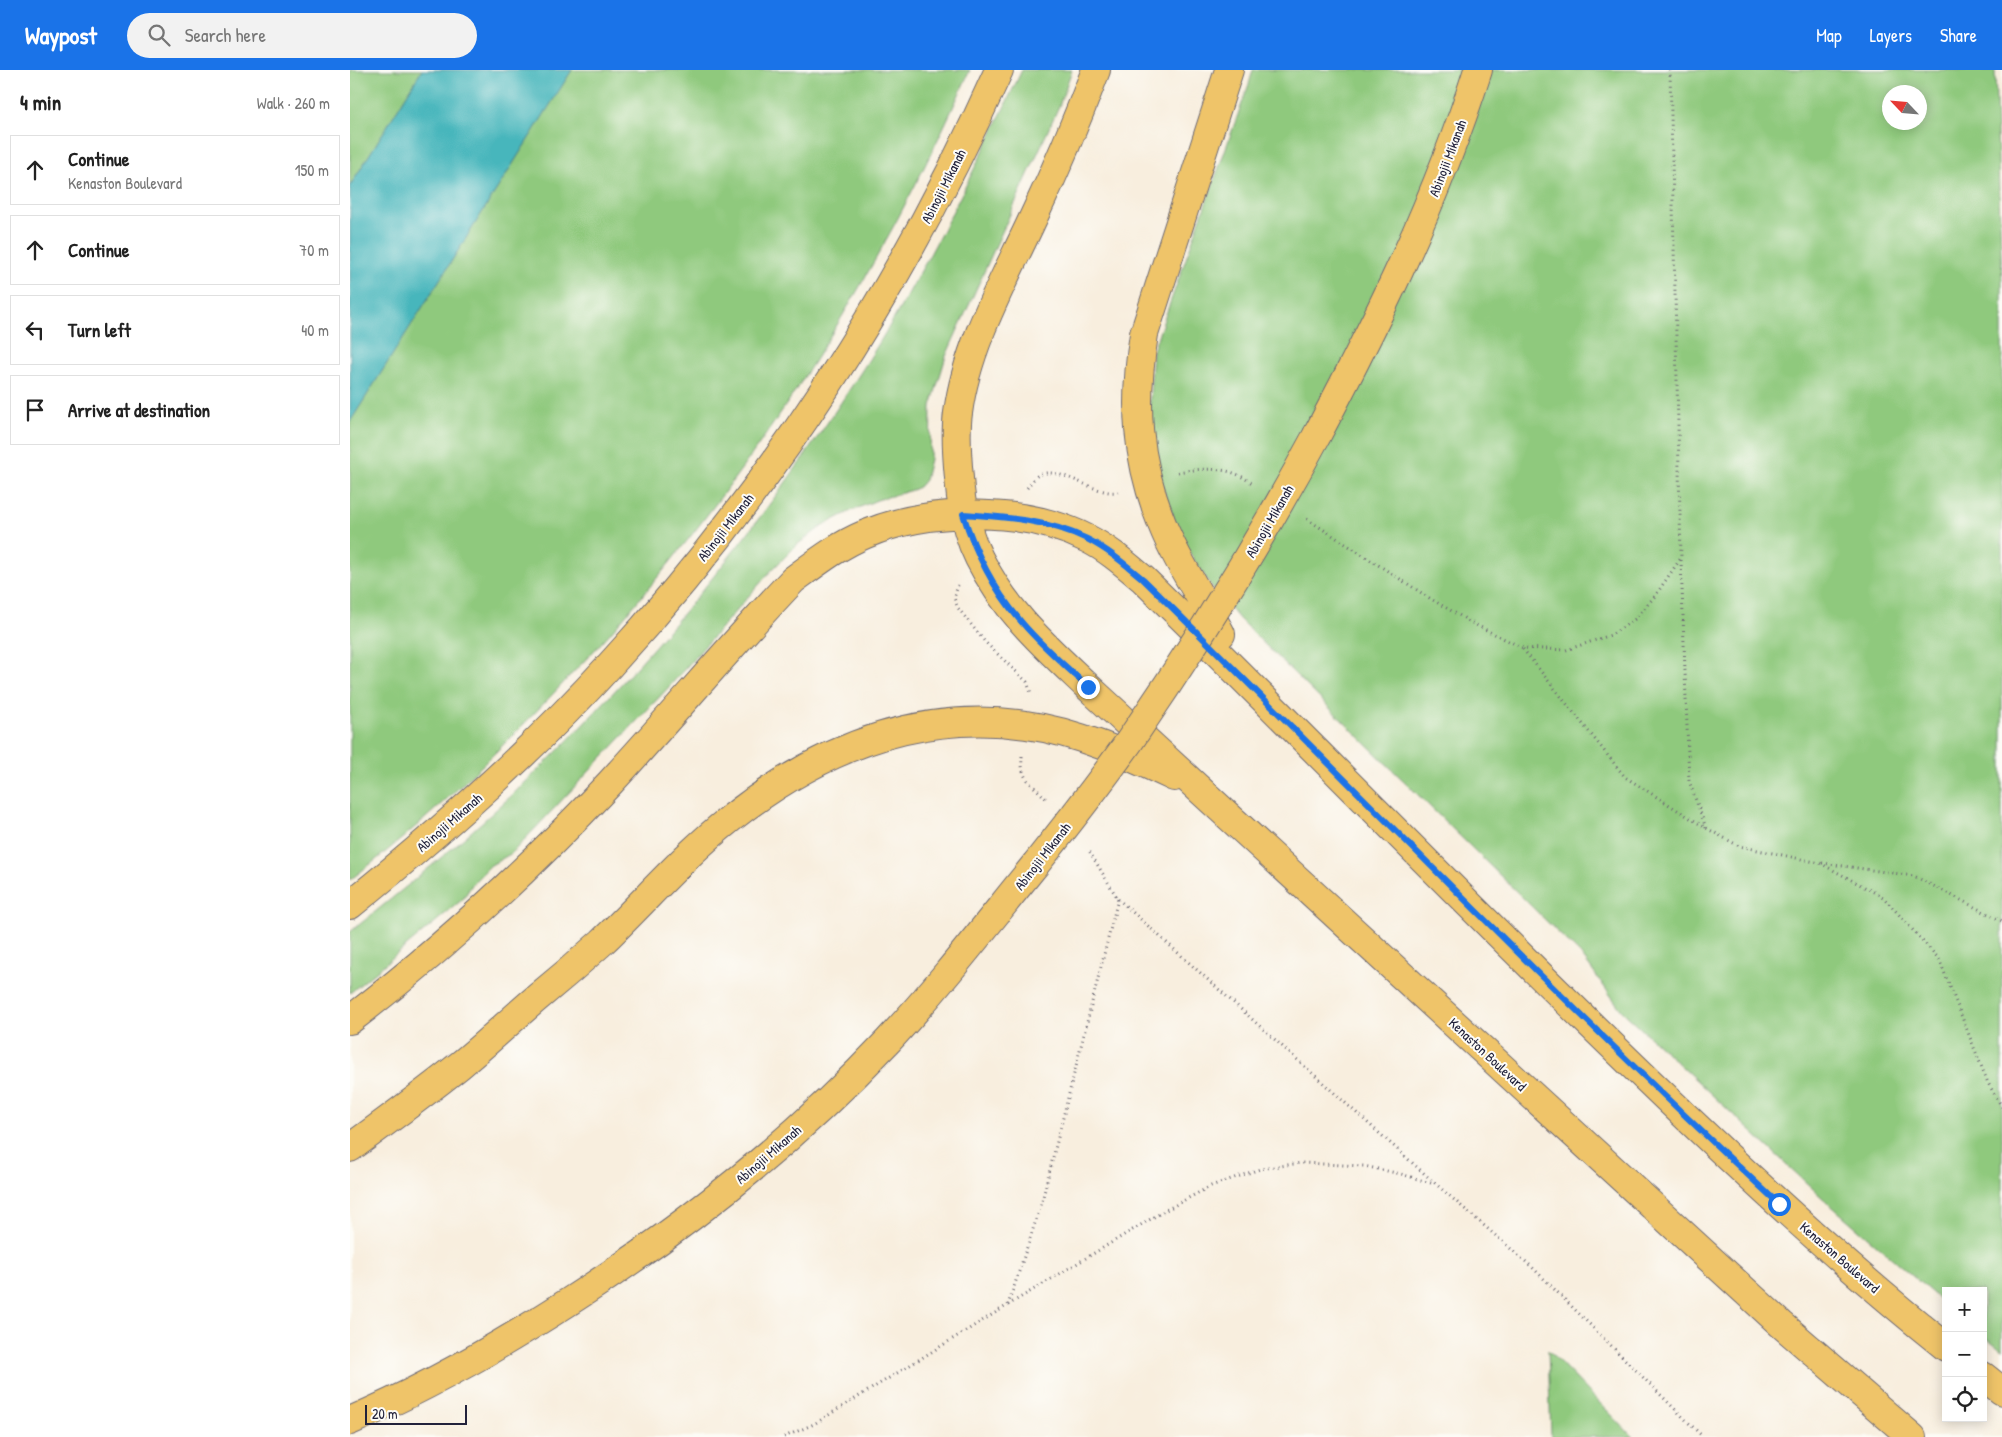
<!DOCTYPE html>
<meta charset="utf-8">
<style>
:root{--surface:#fff;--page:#f2f2f2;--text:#222;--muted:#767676;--line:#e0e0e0;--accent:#1a73e8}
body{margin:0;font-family:"Patrick Hand",sans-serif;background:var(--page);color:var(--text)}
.controls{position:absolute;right:15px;bottom:15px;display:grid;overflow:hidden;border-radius:0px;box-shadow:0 2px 12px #0003}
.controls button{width:45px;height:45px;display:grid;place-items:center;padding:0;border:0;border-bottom:1px solid var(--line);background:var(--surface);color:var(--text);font:25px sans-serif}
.compass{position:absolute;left:1532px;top:15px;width:45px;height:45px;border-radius:50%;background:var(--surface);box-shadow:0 2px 12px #0003;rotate:296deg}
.scale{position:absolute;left:15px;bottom:12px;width:102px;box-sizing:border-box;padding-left:5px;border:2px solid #22223b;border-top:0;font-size:14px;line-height:18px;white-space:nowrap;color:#22223b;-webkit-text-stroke:4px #fdfcf7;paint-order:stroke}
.stop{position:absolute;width:15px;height:15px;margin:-11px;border:4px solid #1a73e8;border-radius:50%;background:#fff}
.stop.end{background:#1a73e8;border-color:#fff;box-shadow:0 1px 5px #0008}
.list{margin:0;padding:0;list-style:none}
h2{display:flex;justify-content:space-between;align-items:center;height:65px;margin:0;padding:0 20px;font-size:21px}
h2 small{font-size:16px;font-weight:400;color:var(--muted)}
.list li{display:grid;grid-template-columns:32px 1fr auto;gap:15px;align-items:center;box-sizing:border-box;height:70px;margin:0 10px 10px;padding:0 10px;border:1px solid var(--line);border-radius:0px}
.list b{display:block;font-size:19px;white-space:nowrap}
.list p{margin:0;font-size:16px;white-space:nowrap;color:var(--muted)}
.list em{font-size:16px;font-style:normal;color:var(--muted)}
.icon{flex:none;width:28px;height:28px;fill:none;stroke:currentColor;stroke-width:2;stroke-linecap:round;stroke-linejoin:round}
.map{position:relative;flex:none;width:1652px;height:1367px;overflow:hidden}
header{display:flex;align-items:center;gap:30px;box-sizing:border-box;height:70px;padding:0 25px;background:var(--accent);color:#fff}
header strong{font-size:24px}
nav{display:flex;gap:28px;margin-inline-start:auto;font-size:18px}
.search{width:350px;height:45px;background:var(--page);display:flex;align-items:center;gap:12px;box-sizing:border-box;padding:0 18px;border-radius:28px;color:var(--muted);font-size:19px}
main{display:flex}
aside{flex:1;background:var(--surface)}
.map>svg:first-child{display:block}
</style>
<header>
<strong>Waypost</strong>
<div class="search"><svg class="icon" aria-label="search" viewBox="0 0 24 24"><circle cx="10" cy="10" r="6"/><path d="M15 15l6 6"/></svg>Search here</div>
<nav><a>Map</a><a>Layers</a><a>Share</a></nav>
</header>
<main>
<aside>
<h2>4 min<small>Walk · 260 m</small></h2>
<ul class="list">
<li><svg class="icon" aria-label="ahead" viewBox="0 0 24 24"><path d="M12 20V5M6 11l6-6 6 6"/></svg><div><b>Continue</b><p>Kenaston Boulevard</p></div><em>150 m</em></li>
<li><svg class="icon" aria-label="ahead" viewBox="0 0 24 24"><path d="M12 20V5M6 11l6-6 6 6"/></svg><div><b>Continue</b></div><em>70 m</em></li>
<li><svg class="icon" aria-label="left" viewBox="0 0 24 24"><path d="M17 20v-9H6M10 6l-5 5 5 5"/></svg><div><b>Turn left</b></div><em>40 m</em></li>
<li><svg class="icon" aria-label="arrive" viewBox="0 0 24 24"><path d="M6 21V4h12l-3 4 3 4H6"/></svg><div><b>Arrive at destination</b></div></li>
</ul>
</aside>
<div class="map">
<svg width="1652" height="1367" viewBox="0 0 1652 1367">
<rect width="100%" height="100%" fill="#fdfcf7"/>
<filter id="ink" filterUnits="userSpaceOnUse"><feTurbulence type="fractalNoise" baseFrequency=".02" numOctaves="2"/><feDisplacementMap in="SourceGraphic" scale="10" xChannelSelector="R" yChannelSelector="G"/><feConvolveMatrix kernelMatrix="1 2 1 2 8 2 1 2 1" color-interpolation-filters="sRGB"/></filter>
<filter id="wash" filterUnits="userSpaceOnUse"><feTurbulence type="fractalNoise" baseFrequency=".0096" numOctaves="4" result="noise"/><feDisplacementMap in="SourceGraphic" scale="20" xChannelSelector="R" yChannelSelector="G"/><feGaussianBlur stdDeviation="1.12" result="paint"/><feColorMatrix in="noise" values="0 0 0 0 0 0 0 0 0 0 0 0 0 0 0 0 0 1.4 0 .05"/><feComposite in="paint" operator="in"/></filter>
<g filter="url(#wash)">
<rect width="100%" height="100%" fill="#f8eede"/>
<path fill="#8fc97d" stroke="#58765c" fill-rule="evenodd" d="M0 0H72L0 116Z
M222 0H620C530 204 410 393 262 561 243 583 222 603 202 625 140 690 72 756 0 810V352Z
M672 0H722L709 36 596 286 581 336 580 389 575 410 569 417 562 420 527 430 501 441 474 455 448 474 421 501 318 618 162 783 141 795 123 813 113 829 0 923V862C55 818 109 774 161 726 292 602 409 460 507 308 571 210 622 105 672 0Z
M903 0H1645L1652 212V1280L1633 1265V1221H1596V1235L1477 1132 1272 941 1231 885 890 550 859 513 834 474 808 406 798 358 803 280 899 14ZM1540 22H1570V52H1540Z
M1198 1280 1283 1367H1201Z"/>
<path fill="#46b6bc" stroke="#346c7c" d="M72 0H222L0 352V116Z"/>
</g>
<g filter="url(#ink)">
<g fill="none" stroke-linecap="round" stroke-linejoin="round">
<g stroke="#6d6974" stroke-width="30">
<path id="primary" d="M746 0C727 50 707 98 684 146 655 209 617 274 608 343 605 364 607 387 609 408 611 436 616 462 629 488 656 542 695 576 738 617L1431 1254 1562 1367
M967 365C1030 246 1087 129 1128 0
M871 564C852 528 827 492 812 454 786 388 783 333 794 264L879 0
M0 835C92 761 180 683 260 595 421 420 552 217 649 0
M0 950C94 878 180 798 260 713 322 646 380 576 443 510 466 493 489 475 516 464 581 437 675 437 738 469 758 479 775 494 793 509 944 657 1092 810 1244 958 1357 1068 1472 1178 1596 1277
M0 1078C37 1051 74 1024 110 995 137 973 162 949 188 927 210 909 231 891 252 872 295 831 333 786 380 749 466 681 565 639 676 655 728 662 777 685 824 707
M1633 1306 1652 1321
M0 1351C77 1318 150 1276 220 1231 336 1157 444 1071 538 971 590 915 637 854 685 795"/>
</g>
<path stroke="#6d6974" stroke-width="3" stroke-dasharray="1 4" stroke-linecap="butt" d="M828 402C845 399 870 397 886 404 892 406 898 411 904 414
M677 418C680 414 683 409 687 406 708 393 744 426 768 422
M957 449 1081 529 1124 554 1173 578 1216 580 1261 565 1285 549 1305 526 1331 488 1320 0
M1331 490 1339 711 1356 758
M608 515 604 528 608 538 635 572 677 612 681 623
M1173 579 1275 707 1356 758 1389 776 1470 793 1533 827 1589 889 1638 1013 1652 1037
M672 686C670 712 683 713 697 730
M1472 793 1564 806 1652 851
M768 829 1087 1115 1182 1197 1353 1367
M658 1235 814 1141 861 1116 910 1099 951 1093 1014 1096 1051 1104 1084 1114
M434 1367 464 1354 658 1235 691 1135 768 829 738 779"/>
<use href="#primary" stroke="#efc469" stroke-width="28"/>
<g stroke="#6d6974" stroke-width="30" stroke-linecap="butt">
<path id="primary-bridge" d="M685 795C717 755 749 714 779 672 847 573 910 471 967 365"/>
</g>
<use href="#primary-bridge" stroke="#efc469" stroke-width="28"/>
</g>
</g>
<g fill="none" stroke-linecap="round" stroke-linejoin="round" filter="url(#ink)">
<path stroke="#1a73e8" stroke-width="6" d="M738 617C715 595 689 574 669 549 643 518 625 482 613 444 655 447 698 450 737 469 757 479 775 494 793 509 1005 717 1211 932 1429 1134"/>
</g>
<g text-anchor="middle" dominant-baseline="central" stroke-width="4" stroke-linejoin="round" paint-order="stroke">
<g font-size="14" fill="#22223b" stroke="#fdfcf7">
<text transform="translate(1097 88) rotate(-69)">Abinojii Mikanah</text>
<text transform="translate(593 116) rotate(-63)">Abinojii Mikanah</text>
<text transform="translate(919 451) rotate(-60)">Abinojii Mikanah</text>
<text transform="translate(375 457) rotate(-52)">Abinojii Mikanah</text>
<text transform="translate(99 752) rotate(-41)">Abinojii Mikanah</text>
<text transform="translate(692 786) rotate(-52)">Abinojii Mikanah</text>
<text transform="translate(1138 984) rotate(43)">Kenaston Boulevard</text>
<text transform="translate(418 1084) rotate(-41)">Abinojii Mikanah</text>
<text transform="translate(1490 1187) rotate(41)">Kenaston Boulevard</text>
</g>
</g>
</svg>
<div class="controls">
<button>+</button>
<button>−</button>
<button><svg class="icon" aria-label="locate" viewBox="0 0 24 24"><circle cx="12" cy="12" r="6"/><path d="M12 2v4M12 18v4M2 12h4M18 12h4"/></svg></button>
</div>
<svg class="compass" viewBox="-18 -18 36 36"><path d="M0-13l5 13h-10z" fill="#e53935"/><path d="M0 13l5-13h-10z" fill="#767676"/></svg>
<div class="scale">20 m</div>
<div class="stop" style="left:1429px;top:1134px"></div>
<div class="stop end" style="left:738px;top:617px"></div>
</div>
</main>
